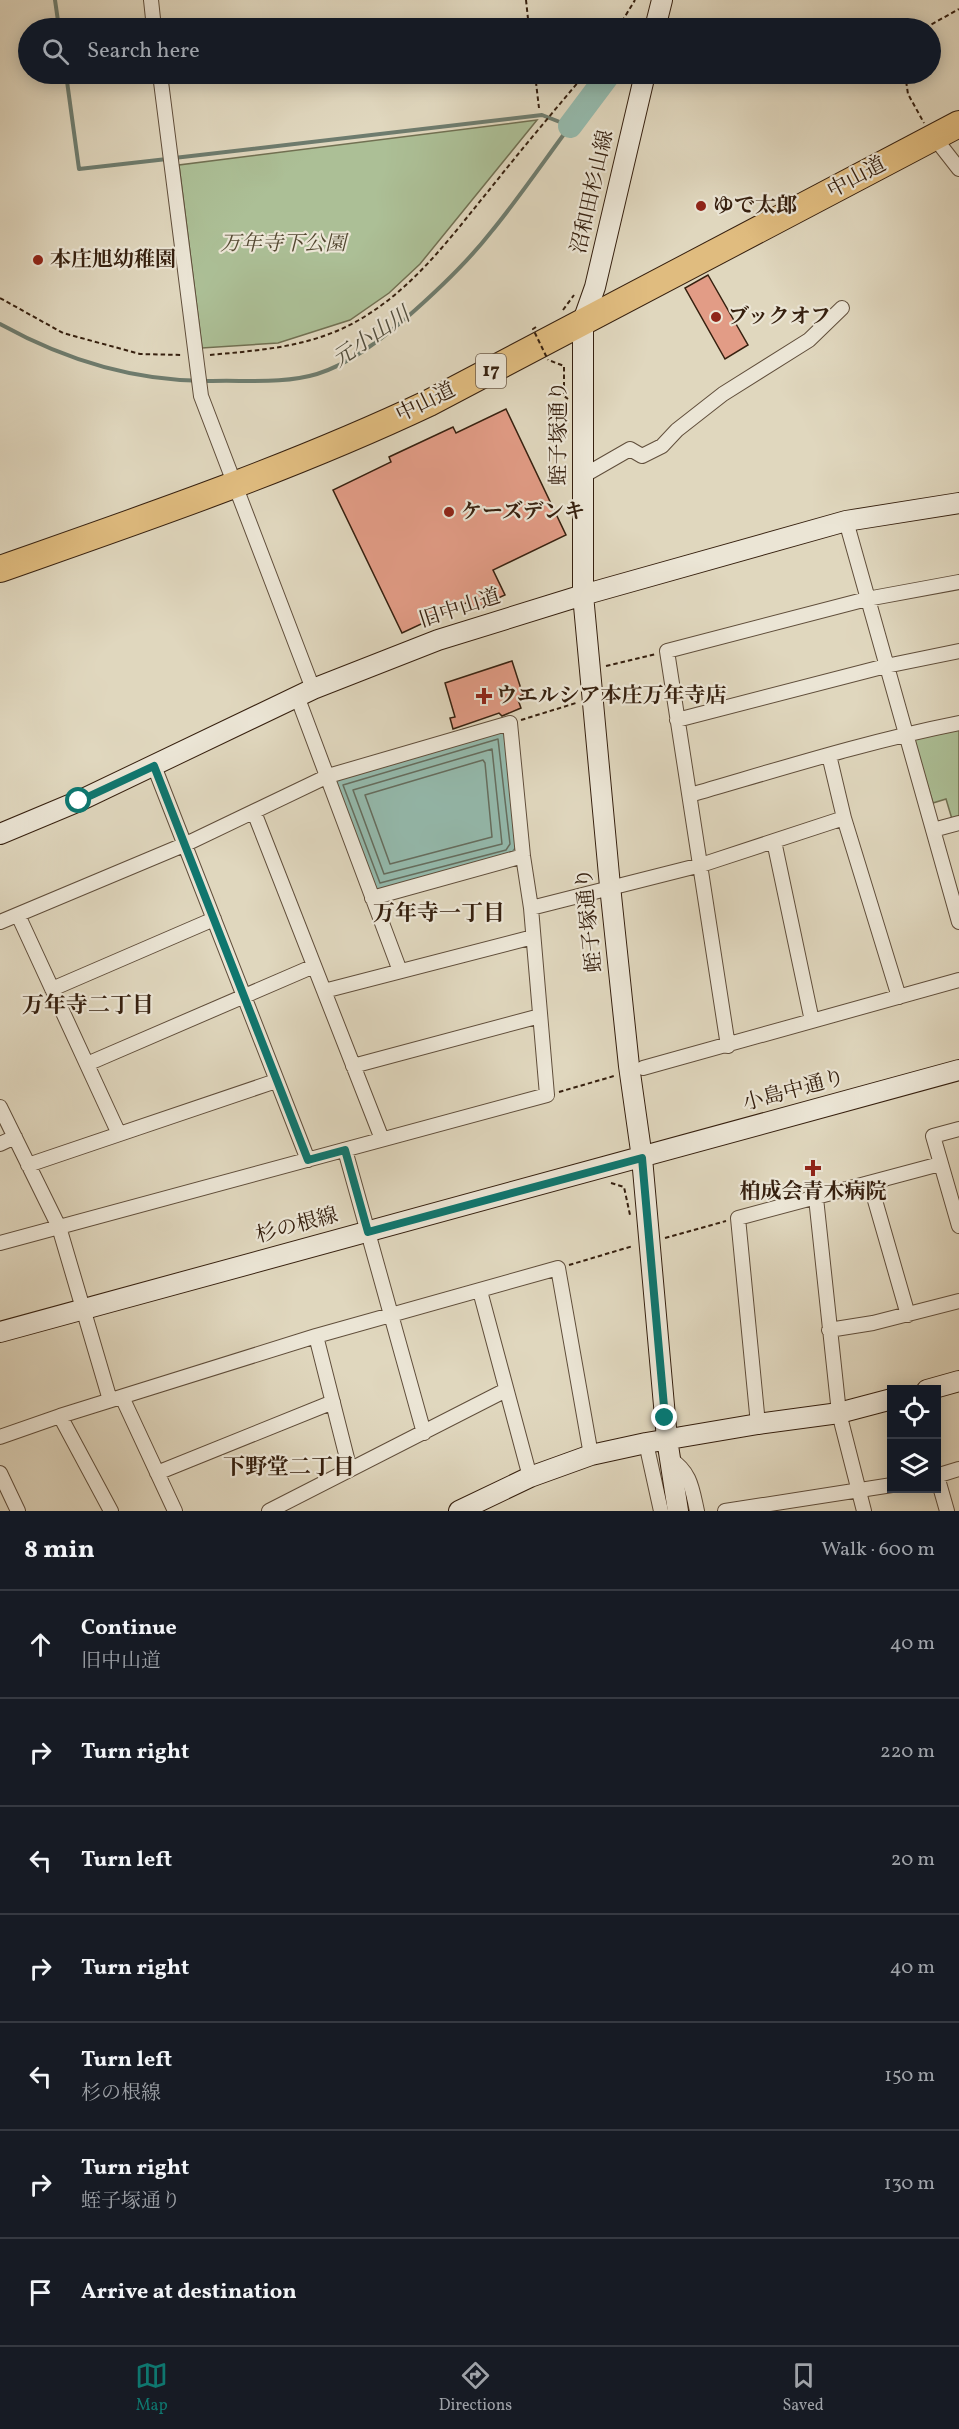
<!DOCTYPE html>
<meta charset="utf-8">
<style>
:root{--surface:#171b24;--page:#20242c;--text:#f1f3f6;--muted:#9ea1a6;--line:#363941;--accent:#0f766e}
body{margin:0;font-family:Vollkorn,"Noto Serif JP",serif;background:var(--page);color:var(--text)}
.controls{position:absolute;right:18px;bottom:18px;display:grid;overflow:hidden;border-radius:0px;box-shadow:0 3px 15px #0003}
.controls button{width:54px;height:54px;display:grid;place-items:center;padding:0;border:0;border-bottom:2px solid var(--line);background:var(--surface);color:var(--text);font:30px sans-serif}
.stop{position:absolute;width:18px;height:18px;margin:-14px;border:4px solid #0f766e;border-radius:50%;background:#fff}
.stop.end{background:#0f766e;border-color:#fff;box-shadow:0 2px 6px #0008}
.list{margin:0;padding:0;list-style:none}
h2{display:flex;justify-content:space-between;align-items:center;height:78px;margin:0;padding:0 24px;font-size:26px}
h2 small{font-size:20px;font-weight:400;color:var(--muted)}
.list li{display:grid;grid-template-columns:39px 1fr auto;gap:18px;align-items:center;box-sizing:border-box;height:108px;padding:0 24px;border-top:2px solid var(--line)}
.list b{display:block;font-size:22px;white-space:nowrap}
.list p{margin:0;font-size:20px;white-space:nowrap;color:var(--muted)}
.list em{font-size:20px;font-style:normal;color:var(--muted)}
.icon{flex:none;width:33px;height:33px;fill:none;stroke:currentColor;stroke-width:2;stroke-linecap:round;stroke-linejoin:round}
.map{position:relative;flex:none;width:959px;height:1511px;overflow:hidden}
.search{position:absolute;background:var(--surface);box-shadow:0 3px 15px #0003;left:18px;right:18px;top:18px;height:66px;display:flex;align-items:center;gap:15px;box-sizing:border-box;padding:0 21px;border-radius:33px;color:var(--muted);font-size:22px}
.sheet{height:834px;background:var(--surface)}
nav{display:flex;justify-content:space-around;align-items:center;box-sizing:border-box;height:84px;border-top:2px solid var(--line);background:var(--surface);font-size:16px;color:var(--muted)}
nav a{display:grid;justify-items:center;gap:3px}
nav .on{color:var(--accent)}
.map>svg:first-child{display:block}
</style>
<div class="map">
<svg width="959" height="1511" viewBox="0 0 959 1511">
<rect width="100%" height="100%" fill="#e0d7be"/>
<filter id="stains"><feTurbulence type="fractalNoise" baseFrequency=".00333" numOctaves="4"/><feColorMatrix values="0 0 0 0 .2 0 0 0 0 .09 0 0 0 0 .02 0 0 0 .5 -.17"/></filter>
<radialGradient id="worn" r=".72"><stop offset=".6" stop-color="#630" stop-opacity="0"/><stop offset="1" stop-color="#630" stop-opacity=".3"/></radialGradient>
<path fill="#acbf96" stroke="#717052" stroke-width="1.5" d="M537 120 420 264 389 293 350 320 278 343 202 348 179 165Z
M959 729V817L952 819 946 799 933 803 914 742 919 735Z"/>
<path fill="#94baad" stroke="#6e7c6e" stroke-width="1.5" d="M499 731 505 735 516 847 509 856 379 891 374 887 335 785 338 779Z"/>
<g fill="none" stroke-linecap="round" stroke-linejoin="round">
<path stroke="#656d5e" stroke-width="1.5" d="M498 739 510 844 506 850 380 883 343 785Z
M492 749 502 844 384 874 353 790Z
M483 760 485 763 492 837 390 864 365 795Z"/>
<path stroke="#6e7c6e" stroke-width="4" d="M55 0 59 28
M66 74 79 169 167 159
M0 324C65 360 138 382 212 381 246 380 284 384 317 374 349 364 379 341 405 319 436 292 466 264 491 232 519 198 544 161 570 126L542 115 174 158"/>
<path stroke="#94baad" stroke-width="24" d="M570 126 609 74"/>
</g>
<path fill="#e29c86" stroke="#36200f" stroke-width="1.5" d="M708 275 748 345 725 359 685 288Z
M506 409 566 535 493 570 505 595 472 610 468 602 402 633 333 490 391 462 389 457 453 427 456 433Z
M512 661 523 695 517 697 521 708 502 716 499 713 453 729 450 718 455 717 445 683Z"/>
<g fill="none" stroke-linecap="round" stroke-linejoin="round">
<g stroke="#604e3b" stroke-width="16">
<path id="street" d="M151 0 154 28
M160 74 201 396 313 689
M934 137 959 169
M583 476 630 449 642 456 662 446 677 430 723 394 809 340 842 308
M846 521 959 922
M297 696 400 971
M677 720 886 666 959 651
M829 755 844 818 899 997
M154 766 308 1160
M690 795C780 769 868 741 959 723
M254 812 382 1139
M933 830 959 823
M774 841 812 1021
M372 898 523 856
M531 908 701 865 844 818
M18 915 119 1134
M0 922 186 844 328 776 510 723 523 856 531 908 547 1095 0 1243
M52 989 214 919
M324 991 533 937
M728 1046 667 651 867 599 959 582
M87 1064 314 966
M353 1066 540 1016
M643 1068 959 980
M0 1107 59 1227 110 1400
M959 1129 933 1136 959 1226
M0 1144 15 1137
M345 1150 424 1433
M28 1165 276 1081
M870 1183 908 1315
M816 1198 839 1413 864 1511
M480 1291 530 1477
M829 1330 873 1323 959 1301
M316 1336 350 1470
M122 1397 175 1511
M60 1416 111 1511
M758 1424 738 1218 940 1164
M0 1437 60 1416 316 1336 558 1268 591 1455
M646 1443 661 1511
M670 1459C691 1472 692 1489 697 1511
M0 1473 18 1511
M157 1473 333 1402
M936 1476 959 1469
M937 1476 947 1511
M269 1511 506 1390
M725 1511 892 1485"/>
</g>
<g stroke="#36200f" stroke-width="22">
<path id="secondary" d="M655 28 662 0
M645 74 595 287 583 321V595L610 886 629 1066 642 1158 667 1439 678 1511
M0 834 79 801 313 689 438 640 583 595 846 521 959 503
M0 1332 959 1070
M927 1390 959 1381
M459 1511 530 1477 591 1455 646 1443 758 1424 839 1413 892 1399"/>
</g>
<g stroke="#36200f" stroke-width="28">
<path id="highway" d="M0 569C145 518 289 469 429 403L959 124"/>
</g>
<path stroke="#36200f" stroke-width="2" stroke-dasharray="4.5 3" stroke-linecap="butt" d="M526 0 529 28
M618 28 635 0
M925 28 959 9
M535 74 539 108
M905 74 908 94 924 123
M0 298 63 333 140 354 183 355
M563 310 574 295
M210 355C262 350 312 347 359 320 414 288 450 238 490 189 521 150 553 112 585 74
M551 361 564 366V396L568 399
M606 666 656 654
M521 720 576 703
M559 1092 614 1076
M611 1183 624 1187 630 1215
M665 1238 726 1221
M569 1265 633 1246"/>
<use href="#street" stroke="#ebe5d5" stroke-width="14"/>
<use href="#secondary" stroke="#ebe5d5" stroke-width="20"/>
<use href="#highway" stroke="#e0bc7f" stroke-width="26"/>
<path stroke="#36200f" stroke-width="2" stroke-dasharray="4.5 3" stroke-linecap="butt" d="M536 327 533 329 548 360"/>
</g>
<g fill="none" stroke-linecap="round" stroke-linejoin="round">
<path stroke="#0f766e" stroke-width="8" d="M79 801 154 766 308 1160 345 1150 368 1232 642 1158 665 1418"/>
</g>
<g fill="#8f2418" stroke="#ebe5d5" stroke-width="2">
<circle cx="701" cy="206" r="6"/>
<circle cx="38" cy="260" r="6"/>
<circle cx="716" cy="317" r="6"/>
<circle cx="449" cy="512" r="6"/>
<path d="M481 687h6v6h6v6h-6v6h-6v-6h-6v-6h6z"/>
<path d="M810 1159h6v6h6v6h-6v6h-6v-6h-6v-6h6z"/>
</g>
<g text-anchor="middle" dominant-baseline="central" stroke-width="4.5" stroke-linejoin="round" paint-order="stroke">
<rect fill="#ebe5d5" stroke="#6c5b4a" stroke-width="1.5" x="476" y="354" width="30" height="34" rx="4.5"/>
<g font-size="20" font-weight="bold" fill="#36200f">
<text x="491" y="371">17</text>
</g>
<g font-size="21" fill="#36200f" stroke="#ebe5d5">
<text transform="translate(857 178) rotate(-28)">中山道</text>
<text transform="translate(593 192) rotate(-77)">沼和田杉山線</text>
<text transform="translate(426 403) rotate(-26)">中山道</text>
<text transform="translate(559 433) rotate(-90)">蛭子塚通り</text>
<text transform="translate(460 609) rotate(-18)">旧中山道</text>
<text transform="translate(590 920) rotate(-96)">蛭子塚通り</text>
<text transform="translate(794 1091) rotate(-15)">小島中通り</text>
<text transform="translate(297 1226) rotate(-15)">杉の根線</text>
</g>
<g font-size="21" font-weight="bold" fill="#36200f" stroke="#ebe5d5" text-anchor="start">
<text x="713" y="206">ゆで太郎</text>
<text x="50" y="260">本庄旭幼稚園</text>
<text x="728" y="317">ブックオフ</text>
<text x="461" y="512">ケーズデンキ</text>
<text x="496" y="696">ウエルシア本庄万年寺店</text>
<text x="813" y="1192" text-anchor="middle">柏成会青木病院</text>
</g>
<g font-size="21" font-style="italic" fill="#544831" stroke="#ebe5d5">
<text x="283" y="244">万年寺下公園</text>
</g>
<g font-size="22" font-style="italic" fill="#524e3e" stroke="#ebe5d5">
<text transform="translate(372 338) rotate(-34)">元小山川</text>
</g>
<g font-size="22" font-weight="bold" fill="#36200f" stroke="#ebe5d5">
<text x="439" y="914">万年寺一丁目</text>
<text x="88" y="1006">万年寺二丁目</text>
<text x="289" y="1468">下野堂二丁目</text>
</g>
</g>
<rect width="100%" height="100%" filter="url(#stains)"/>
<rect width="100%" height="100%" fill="url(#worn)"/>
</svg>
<div class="controls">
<button><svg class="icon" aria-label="locate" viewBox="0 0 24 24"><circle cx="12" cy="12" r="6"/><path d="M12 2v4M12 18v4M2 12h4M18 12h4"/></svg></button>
<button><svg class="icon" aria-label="layers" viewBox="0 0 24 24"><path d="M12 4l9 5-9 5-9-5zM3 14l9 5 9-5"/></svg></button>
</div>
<div class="stop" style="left:79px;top:801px"></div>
<div class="stop end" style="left:665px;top:1418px"></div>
<div class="search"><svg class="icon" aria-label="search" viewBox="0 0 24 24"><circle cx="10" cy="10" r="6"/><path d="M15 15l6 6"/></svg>Search here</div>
</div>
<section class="sheet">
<h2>8 min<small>Walk · 600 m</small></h2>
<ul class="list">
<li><svg class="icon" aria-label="ahead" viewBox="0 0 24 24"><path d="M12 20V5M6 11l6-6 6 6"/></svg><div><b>Continue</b><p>旧中山道</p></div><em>40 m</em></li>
<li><svg class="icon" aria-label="right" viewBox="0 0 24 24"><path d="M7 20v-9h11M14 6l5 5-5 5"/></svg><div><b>Turn right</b></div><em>220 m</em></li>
<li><svg class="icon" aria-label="left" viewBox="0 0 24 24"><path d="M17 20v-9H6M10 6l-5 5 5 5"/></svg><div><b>Turn left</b></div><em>20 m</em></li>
<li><svg class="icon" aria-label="right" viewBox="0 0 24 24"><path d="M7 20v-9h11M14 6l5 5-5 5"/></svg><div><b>Turn right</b></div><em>40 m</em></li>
<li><svg class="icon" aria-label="left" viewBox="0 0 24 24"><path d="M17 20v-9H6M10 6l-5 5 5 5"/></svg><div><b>Turn left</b><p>杉の根線</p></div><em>150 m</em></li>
<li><svg class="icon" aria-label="right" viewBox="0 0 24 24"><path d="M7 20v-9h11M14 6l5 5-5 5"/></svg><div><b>Turn right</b><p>蛭子塚通り</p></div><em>130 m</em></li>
<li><svg class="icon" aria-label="arrive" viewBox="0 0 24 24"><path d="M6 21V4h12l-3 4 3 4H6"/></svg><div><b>Arrive at destination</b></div></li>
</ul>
</section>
<nav>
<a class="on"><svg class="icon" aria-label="map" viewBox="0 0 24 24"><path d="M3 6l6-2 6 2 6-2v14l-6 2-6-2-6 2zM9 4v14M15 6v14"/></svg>Map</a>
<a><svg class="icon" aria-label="directions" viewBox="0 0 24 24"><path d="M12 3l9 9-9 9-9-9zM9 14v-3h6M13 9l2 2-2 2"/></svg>Directions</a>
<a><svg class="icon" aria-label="saved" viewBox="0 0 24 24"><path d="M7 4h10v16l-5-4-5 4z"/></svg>Saved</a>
</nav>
